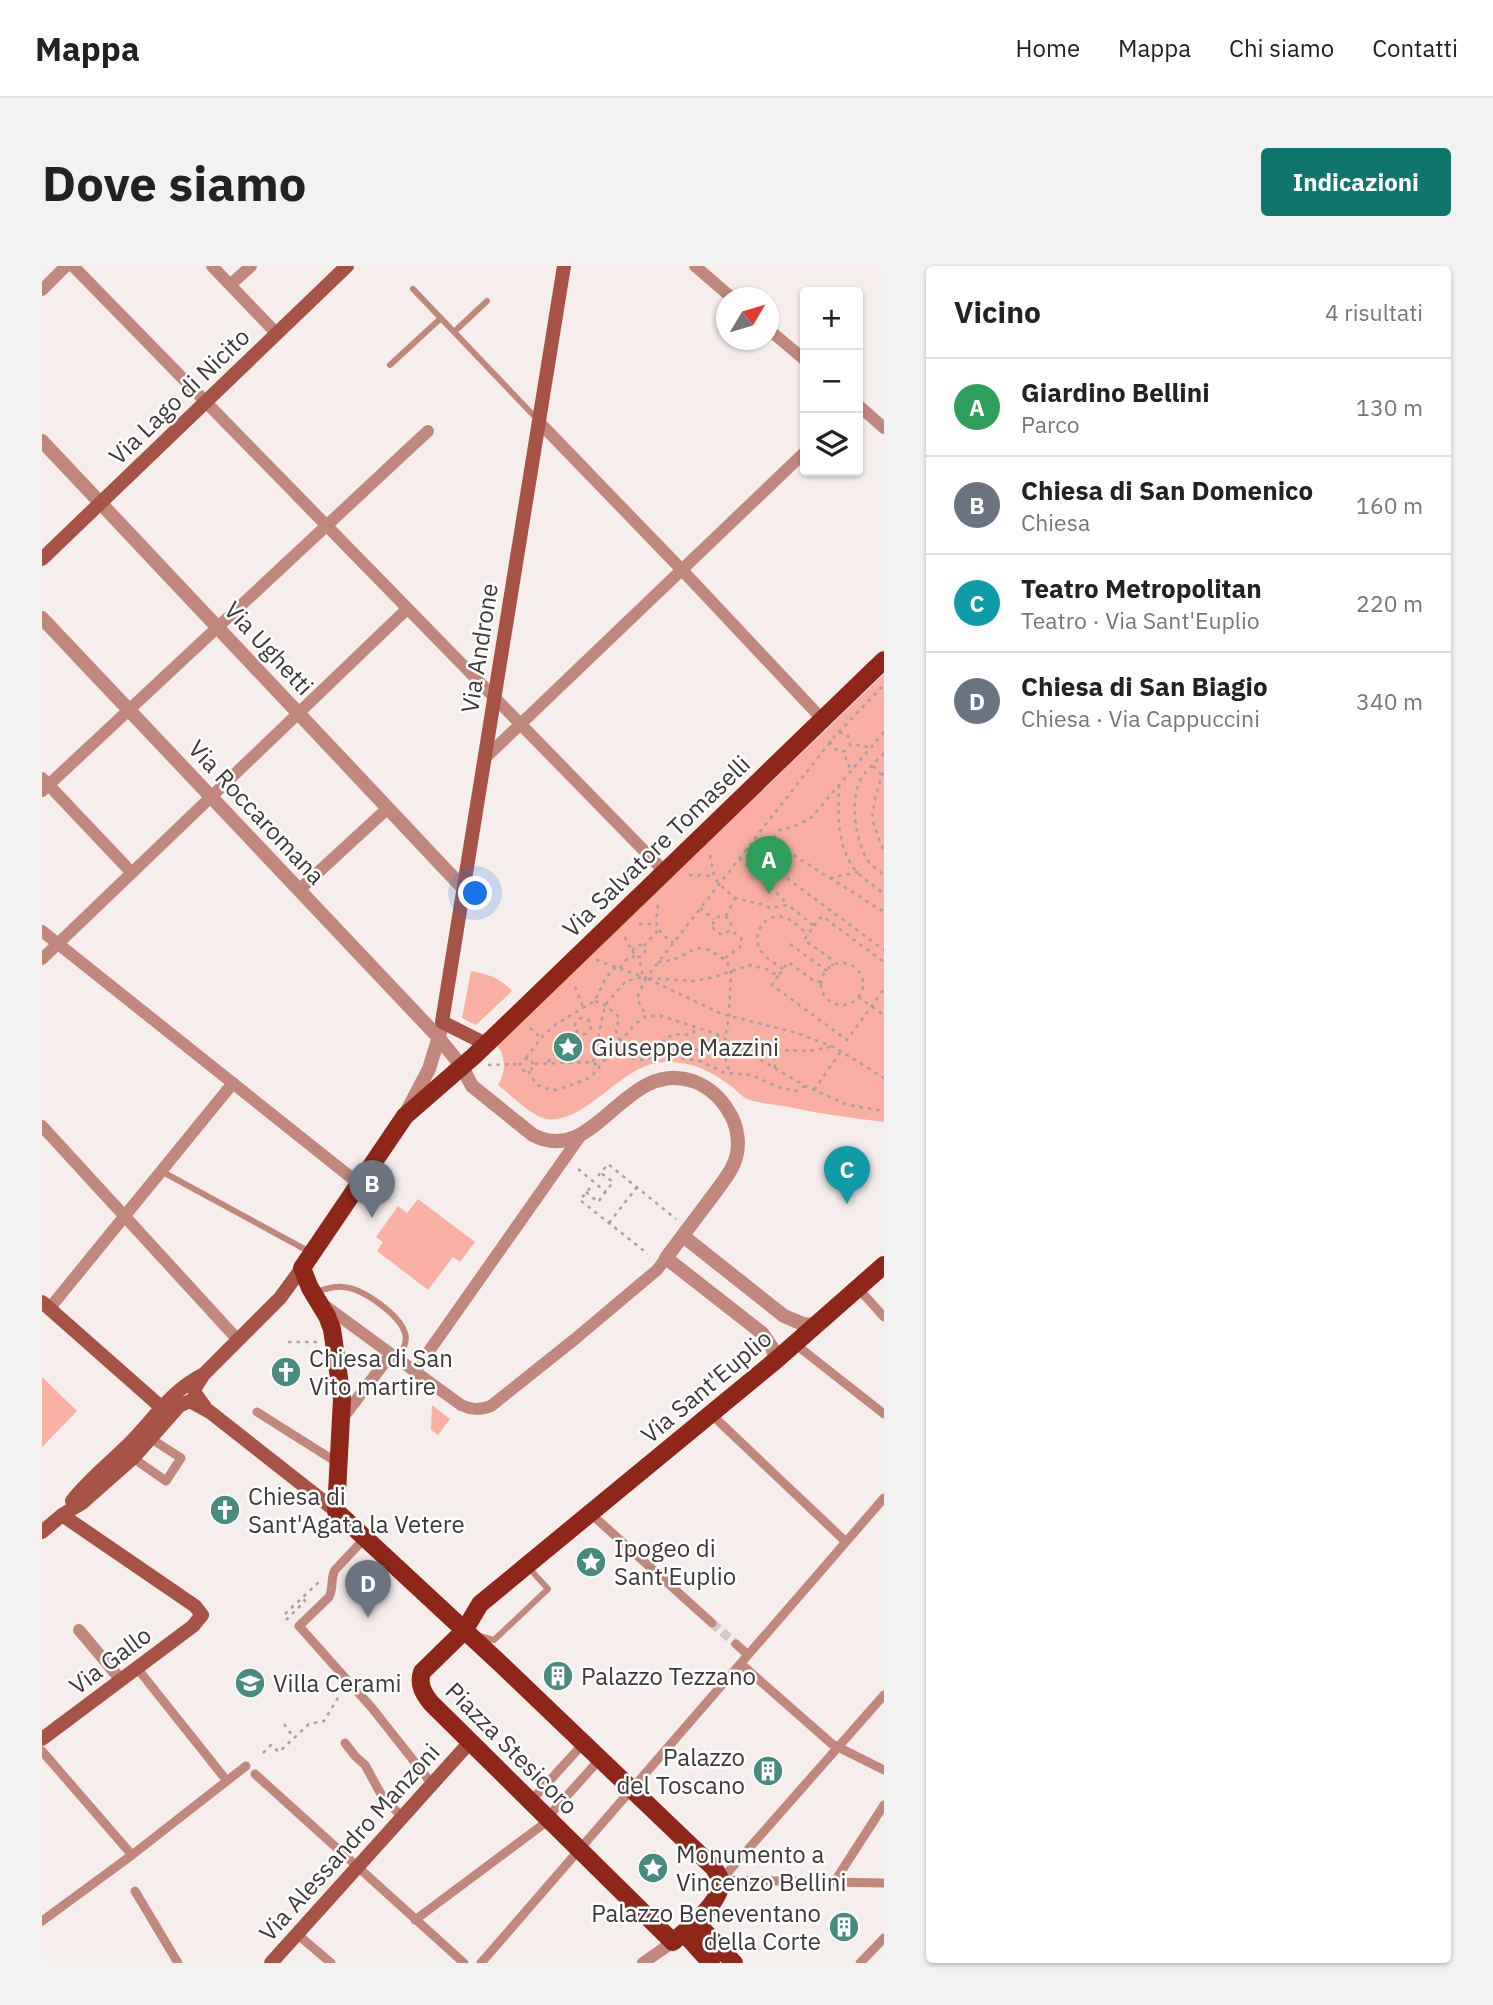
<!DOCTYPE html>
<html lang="it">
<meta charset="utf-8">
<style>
:root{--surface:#fff;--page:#f2f2f2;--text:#222;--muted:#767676;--line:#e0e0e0;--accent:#0f766e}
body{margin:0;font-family:"IBM Plex Sans",sans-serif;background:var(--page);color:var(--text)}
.controls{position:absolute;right:21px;top:21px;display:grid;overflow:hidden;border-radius:7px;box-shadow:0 2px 5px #0004}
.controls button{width:63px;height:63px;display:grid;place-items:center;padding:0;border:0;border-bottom:2px solid var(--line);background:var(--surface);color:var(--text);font:35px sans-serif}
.compass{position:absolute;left:674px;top:21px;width:63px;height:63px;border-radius:50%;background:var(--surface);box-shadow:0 2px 5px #0004;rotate:52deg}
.you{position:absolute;left:434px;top:628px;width:24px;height:24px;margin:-18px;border:5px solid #fff;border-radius:50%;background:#1a73e8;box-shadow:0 0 0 10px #1a73e833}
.badge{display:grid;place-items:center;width:46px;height:46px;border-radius:50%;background:var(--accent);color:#fff;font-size:23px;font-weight:700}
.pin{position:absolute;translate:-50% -58px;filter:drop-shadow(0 2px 4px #0008)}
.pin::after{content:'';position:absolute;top:37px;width:24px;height:21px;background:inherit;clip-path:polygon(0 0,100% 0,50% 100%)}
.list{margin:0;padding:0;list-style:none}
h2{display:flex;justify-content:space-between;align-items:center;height:91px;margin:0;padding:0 28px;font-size:30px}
h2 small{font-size:23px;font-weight:400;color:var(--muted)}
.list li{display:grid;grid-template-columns:46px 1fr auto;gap:21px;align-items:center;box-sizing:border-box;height:98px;padding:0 28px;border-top:2px solid var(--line)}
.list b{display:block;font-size:26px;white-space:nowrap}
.list p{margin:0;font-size:23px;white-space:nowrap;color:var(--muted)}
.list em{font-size:23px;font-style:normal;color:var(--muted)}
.icon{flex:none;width:38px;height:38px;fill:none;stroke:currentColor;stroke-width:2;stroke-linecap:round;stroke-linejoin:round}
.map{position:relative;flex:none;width:842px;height:1697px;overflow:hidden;border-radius:7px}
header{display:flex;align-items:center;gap:42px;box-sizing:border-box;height:98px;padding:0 35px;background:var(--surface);border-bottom:2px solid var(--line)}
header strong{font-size:33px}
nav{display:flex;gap:38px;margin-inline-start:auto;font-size:24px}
.intro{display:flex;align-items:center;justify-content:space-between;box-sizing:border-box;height:168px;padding:0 42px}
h1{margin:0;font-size:49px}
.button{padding:18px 32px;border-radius:7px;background:var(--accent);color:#fff;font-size:24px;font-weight:700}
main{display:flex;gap:42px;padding:0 42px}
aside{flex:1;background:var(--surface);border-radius:7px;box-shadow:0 2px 5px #0004}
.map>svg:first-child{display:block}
</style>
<header>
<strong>Mappa</strong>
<nav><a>Home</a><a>Mappa</a><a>Chi siamo</a><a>Contatti</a></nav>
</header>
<div class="intro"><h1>Dove siamo</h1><a class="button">Indicazioni</a></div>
<main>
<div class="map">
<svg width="842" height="1697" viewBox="0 0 842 1697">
<rect width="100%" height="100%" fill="#f6eeec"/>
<path fill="#f9afa1" d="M842 408V856C808 852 775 847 742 840 730 838 716 837 705 833 699 830 694 824 689 820 666 803 644 793 615 797 576 802 537 866 498 851 483 844 469 829 456 819 464 807 464 791 455 779Z
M429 705C446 708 458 712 470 725L434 759 420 752Z
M376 933 433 976 418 996 411 991 386 1024 335 985 341 976 334 971 356 940 365 947Z
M0 1111 35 1145 0 1181Z
M390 1139 408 1153 396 1169 389 1164Z"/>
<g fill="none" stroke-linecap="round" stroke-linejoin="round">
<path stroke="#d1cac8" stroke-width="9" stroke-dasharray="9 4.5" stroke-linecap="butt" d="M670 1357 694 1378"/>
<path stroke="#a7a19f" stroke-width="2.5" stroke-dasharray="3.5 5" stroke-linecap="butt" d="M797 466 806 470 808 479H821L826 482
M842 466 769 552 751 561 738 564 729 575 842 646
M788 475C791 483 795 486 803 485L804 496 810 504
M842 487C835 495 826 502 820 511 807 532 813 575 826 595 830 600 837 605 842 609
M831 500 840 509
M842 507 840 509 833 532 830 553 840 581 842 583
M797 519C796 549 794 583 816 607 824 615 834 621 842 628
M704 582 842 684
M668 589 672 610 677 618 693 632 723 639 728 642 746 639 772 660 762 674 788 692 791 700
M697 592 729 621 745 638
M647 609 672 610
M788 612 816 606
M616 639C613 662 613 662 631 677
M658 642 672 653
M671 659a9 9 0 1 1 18 0a9 9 0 1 1-18 0Z
M684 650 693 632
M597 658H614
M772 660 780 650 842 696
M583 671 586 679 591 683
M748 678 785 705
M591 685a6 6 0 1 1 12 0a6 6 0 1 1-12 0Z
M602 680 616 664
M683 692 698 681 700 677 699 672 688 663
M554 694 604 712 792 471 842 419
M616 696 631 694 655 682 667 684 682 693 686 698 689 706 687 750 683 772
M779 718a21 21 0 1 1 42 0a21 21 0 1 1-42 0Z
M578 702 584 694 593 690
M741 703C732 697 721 691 717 681 710 664 726 645 744 652 752 655 759 663 766 669
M736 710 730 719 805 774 842 723
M604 712 595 732 604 750
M779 716 772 715 746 696 736 710 724 703 708 699 672 711 652 715 604 712 680 748 755 767 792 781 842 812
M533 721 541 741
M816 731 842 749
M553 735 563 739 577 751 574 765 586 792 601 794 611 791 624 790 658 795 683 807 710 809 735 821 755 825 763 820
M533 760a8 8 0 1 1 16 0a8 8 0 1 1-16 0Z
M488 762 499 772
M675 768 688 807
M619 778 681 788
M611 791C619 773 627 766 647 769L652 766 653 760
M484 792 499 772 514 758 553 735 563 713 574 701
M506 796 522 776 527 775 531 778 532 781 521 797
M551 796 563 739 584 715 601 711 597 691
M491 798 489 794 486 792 480 794 478 798 480 804 484 805 489 804 491 798 551 796 556 800
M446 799 478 798
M733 802V788L738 784 767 785 788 781
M486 805 494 818 502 822 515 824 548 812 592 759 604 750H619L675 768 763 820 806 839 842 845
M772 824 799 785
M536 903 564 926
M556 910 566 898 634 953
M548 922 538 934 606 988
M544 926 556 936 571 916 559 907
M567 957 595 921
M246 1076H277
M243 1348 279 1314
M244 1354 263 1335 260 1332
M242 1458 252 1472
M221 1487 229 1479 237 1486 267 1458 282 1455 297 1430"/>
<path stroke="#c2877c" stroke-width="6" d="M371 23 496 154
M412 66 445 35
M348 99 399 52
M119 905 268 986
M274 1026C283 1023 292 1020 301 1021 320 1022 357 1048 363 1067 366 1076 360 1085 356 1093
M437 1370 452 1374 506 1323 487 1302"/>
<path stroke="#c2877c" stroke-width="9" d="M816 1022 842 1051
M753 1078 842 1148
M215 1146 296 1197
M669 1148 804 1276
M91 1192 124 1215 139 1192 108 1172
M548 1247 670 1357
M323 1272 293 1304C288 1313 292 1322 287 1331L257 1360 330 1442 390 1518
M694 1378 706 1389
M699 1398 790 1478 842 1504
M95 1402 185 1515
M303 1477 313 1490 323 1499 340 1530 360 1551
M0 1485 90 1589
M213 1508 422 1697
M488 1536 541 1478
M505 1552 557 1494
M679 1614 842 1429
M679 1614 842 1617
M793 1615 842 1539
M93 1625 136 1697
M373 1654 507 1554
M0 1655 90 1589 204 1500
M255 1668 289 1697
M439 1697 842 1232
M818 1697 842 1672"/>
<path stroke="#c2877c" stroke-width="12" d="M31 0 622 605
M170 0 235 68
M653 0 690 32
M188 19 209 0
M0 24 24 0
M726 63 763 94
M816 139 842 162
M497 156 640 304 781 454
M443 492 763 186
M0 512 90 607
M0 525 386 165
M258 623 346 542
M0 665 316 917
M0 693 365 343
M0 860 196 1074
M282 1039 419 1139C431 1144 437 1144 449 1140L533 1073 615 1004 624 992
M7 1043 191 817
M373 1105 539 869
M300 1153 349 1088
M37 1364 79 1414
M601 1697 631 1676"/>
<path stroke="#c2877c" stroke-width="14" d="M0 175 421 622
M0 352 397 772 420 801 430 820 491 869C554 902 582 792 651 815 667 821 679 832 687 846 696 860 699 881 692 897 688 908 679 918 672 928 656 949 640 971 624 992L720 1067 731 1083 733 1095
M365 845 387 803 398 767
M641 970 742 1050 761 1058 775 1059"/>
<path stroke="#a65244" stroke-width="14" d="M0 293 305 0
M444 778 400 756 522 0
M0 1036 119 1141
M163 1141 153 1127V1122L162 1108 238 1032 260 1002
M30 1235C46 1214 69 1196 88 1177 114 1151 127 1126 162 1108
M0 1266 20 1249 40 1237 91 1192 137 1140 148 1135 168 1146 294 1245
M0 1473 151 1360 160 1349 153 1340 20 1249
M229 1697 428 1476"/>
<path stroke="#8f2719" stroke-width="18" d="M842 394 432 790 363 850 260 1002 268 1022 285 1050 290 1063 300 1133 294 1245 463 1402 672 1602C674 1606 677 1609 678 1613 684 1632 644 1665 631 1676L389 1437C381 1427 376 1418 380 1406L422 1365 438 1338 733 1095 842 999
M654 1656 692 1697
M642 1667 669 1697"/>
</g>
<defs>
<g id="sight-disc" transform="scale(1.575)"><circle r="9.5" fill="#488c80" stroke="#fff"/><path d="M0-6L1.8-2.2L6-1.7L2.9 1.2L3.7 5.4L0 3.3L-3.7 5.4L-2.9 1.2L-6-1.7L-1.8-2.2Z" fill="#fff"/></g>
<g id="church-disc" transform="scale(1.575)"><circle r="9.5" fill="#488c80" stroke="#fff"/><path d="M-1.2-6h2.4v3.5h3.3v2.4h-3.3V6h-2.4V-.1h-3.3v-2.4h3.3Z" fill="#fff"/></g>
<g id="building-disc" transform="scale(1.575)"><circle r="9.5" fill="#488c80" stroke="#fff"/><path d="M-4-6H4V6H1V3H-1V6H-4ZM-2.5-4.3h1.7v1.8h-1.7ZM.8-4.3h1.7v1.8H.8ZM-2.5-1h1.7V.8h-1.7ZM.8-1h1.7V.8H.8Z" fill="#fff"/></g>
<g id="university-disc" transform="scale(1.575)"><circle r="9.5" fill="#488c80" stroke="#fff"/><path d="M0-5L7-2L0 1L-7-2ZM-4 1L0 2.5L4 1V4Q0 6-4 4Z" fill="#fff"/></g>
</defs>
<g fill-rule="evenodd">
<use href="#sight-disc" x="526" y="781"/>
<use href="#church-disc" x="244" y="1106"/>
<use href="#church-disc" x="183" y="1244"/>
<use href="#sight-disc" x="549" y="1296"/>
<use href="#building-disc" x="516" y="1410"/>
<use href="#university-disc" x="208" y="1417"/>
<use href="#building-disc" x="726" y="1505"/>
<use href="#sight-disc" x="611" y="1602"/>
<use href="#building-disc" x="802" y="1661"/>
</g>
<g text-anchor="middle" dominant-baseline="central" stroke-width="5" stroke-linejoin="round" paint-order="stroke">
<g font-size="24" fill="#3c3938" stroke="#fff">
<text transform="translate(137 130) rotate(-44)">Via Lago di Nicito</text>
<text transform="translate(227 382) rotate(47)">Via Ughetti</text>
<text transform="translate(437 382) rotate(-81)">Via Androne</text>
<text transform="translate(215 546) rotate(47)">Via Roccaromana</text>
<text transform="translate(614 580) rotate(-44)">Via Salvatore Tomaselli</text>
<text transform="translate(664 1120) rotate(-40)">Via Sant'Euplio</text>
<text transform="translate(68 1394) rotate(-37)">Via Gallo</text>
<text transform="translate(470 1482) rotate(45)">Piazza Stesicoro</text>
<text transform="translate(307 1576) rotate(-48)">Via Alessandro Manzoni</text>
</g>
<g font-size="24" fill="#3c3938" stroke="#fff" text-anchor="start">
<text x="549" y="781">Giuseppe Mazzini</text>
<text x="267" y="1092">Chiesa di San<tspan x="267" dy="28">Vito martire</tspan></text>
<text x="206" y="1230">Chiesa di<tspan x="206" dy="28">Sant'Agata la Vetere</tspan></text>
<text x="572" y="1282">Ipogeo di<tspan x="572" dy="28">Sant'Euplio</tspan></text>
<text x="539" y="1410">Palazzo Tezzano</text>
<text x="231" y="1417">Villa Cerami</text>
<text x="703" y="1491" text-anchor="end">Palazzo<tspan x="703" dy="28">del Toscano</tspan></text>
<text x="634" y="1588">Monumento a<tspan x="634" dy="28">Vincenzo Bellini</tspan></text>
<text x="779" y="1647" text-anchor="end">Palazzo Beneventano<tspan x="779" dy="28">della Corte</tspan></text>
</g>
</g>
</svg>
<div class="controls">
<button>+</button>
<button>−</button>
<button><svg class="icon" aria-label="layers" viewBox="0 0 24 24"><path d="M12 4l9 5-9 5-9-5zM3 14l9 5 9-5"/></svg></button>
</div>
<svg class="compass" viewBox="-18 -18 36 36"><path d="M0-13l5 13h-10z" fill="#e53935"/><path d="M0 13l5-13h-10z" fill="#767676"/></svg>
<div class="you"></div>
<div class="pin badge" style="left:727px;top:628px;background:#2e9e5b">A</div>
<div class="pin badge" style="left:330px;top:952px;background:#6b7280">B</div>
<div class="pin badge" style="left:805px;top:938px;background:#0f9aa8">C</div>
<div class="pin badge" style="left:326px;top:1352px;background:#6b7280">D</div>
</div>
<aside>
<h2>Vicino<small>4 risultati</small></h2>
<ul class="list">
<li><span class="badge" style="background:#2e9e5b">A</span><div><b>Giardino Bellini</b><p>Parco</p></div><em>130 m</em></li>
<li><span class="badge" style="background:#6b7280">B</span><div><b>Chiesa di San Domenico</b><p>Chiesa</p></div><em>160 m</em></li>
<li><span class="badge" style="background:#0f9aa8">C</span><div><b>Teatro Metropolitan</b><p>Teatro · Via Sant'Euplio</p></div><em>220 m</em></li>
<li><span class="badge" style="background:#6b7280">D</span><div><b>Chiesa di San Biagio</b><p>Chiesa · Via Cappuccini</p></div><em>340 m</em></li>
</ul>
</aside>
</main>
